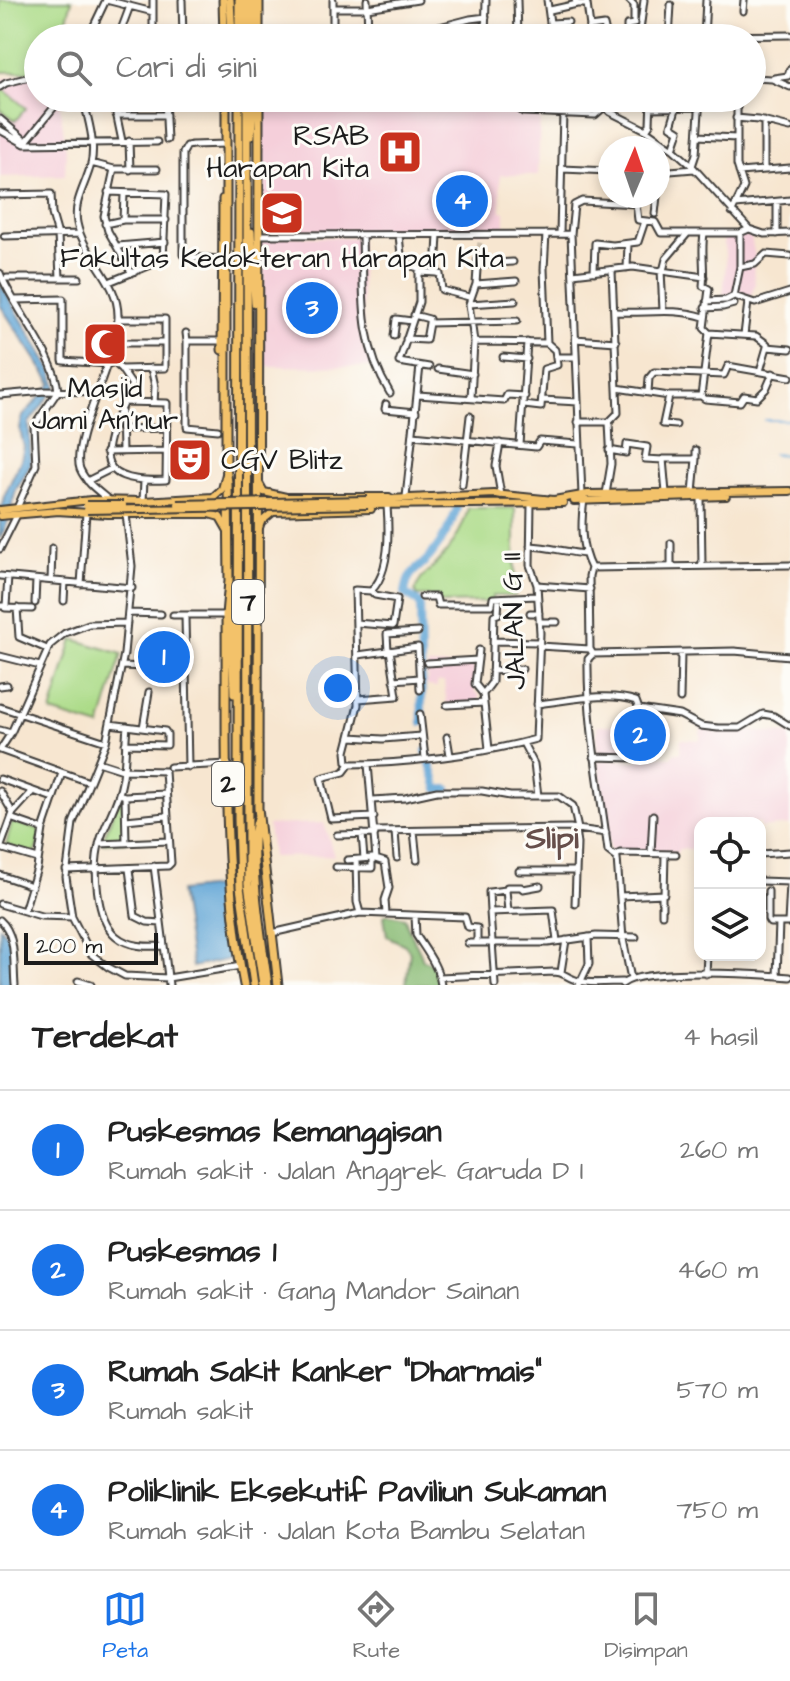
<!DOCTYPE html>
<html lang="id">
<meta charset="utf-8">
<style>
:root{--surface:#fff;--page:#f2f2f2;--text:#222;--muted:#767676;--line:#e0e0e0;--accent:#1a73e8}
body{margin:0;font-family:"Architects Daughter",sans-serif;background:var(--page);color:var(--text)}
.controls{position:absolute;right:24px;bottom:24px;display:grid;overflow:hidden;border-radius:16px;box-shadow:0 4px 12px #0003}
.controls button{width:72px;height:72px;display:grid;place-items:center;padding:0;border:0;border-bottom:2px solid var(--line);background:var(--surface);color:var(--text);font:40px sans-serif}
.compass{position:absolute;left:598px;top:136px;width:72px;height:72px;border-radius:50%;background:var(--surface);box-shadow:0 4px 12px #0003;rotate:2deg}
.scale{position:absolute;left:24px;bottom:20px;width:134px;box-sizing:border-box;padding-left:8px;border:4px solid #1c1c1c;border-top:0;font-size:22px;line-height:28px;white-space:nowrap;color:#1c1c1c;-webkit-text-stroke:6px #fdfcf7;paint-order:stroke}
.you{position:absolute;left:338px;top:688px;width:28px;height:28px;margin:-20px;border:6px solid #fff;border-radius:50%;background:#1a73e8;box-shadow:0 0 0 12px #1a73e833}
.badge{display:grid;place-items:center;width:52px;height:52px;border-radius:50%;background:var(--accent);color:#fff;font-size:26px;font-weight:700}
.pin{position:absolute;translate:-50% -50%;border:4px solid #fff;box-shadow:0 2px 8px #0006}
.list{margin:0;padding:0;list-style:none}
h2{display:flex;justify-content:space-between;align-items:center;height:104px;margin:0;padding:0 32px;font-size:34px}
h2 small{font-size:26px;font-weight:400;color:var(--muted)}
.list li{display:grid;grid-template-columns:52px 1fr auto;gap:24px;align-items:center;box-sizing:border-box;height:120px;padding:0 32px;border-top:2px solid var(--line)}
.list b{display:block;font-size:30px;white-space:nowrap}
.list p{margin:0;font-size:26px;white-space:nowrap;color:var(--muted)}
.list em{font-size:26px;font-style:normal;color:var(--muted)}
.icon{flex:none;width:44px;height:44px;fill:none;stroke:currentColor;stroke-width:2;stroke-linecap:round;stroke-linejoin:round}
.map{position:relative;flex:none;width:790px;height:985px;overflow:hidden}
.search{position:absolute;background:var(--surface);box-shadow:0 4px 12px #0003;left:24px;right:24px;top:24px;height:88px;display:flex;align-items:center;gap:20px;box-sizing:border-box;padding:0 28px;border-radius:44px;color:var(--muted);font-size:30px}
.sheet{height:584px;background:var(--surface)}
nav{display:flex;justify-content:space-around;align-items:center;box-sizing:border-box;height:112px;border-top:2px solid var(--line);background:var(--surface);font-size:22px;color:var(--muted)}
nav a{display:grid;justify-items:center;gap:4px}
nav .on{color:var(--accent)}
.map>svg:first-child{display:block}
</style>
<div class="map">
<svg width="790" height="985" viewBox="0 0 790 985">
<rect width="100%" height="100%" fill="#fdfcf7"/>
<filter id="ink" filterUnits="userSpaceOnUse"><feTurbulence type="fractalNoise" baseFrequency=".0125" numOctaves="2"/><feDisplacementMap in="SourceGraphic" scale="16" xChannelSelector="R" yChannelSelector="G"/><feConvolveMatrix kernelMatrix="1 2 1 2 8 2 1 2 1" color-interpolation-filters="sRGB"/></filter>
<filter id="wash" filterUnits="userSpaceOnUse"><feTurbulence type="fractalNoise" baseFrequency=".006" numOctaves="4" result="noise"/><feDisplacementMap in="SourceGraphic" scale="32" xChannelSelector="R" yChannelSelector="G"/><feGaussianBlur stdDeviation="1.8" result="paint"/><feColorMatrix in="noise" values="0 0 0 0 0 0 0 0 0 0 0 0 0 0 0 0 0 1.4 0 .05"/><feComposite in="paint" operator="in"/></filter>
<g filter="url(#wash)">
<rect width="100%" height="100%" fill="#f7e6d0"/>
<path fill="#f5cfda" d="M38 73V98H59L66 150 65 175 0 177V79Z
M330 98H500V113L540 114 538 175H500L501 211 505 212V232L261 230V109H329Z
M268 236 360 238 363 325 373 367 262 366 264 279 260 243 261 239Z
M723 236H751L756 262 753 264 755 285 750 299 733 294 723 296 726 263Z
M428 665 474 666 475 693 479 694V704L447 706 444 682H437V687L427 686Z
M597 725 636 726 635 756 597 755Z
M701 728 790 734V825L760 828V823H700V849H678V853L617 851 616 855 610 851 598 760 639 761 640 756 672 757 673 753H680L681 739 700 740Z
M324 823 334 856 272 857 268 825Z"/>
<path fill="#acdb88" stroke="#647c52" stroke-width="2" d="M0 0H72L62 38H38L36 72H0Z
M2 88 26 108 15 121 0 109Z
M468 508H515V596H492V602L439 603V596H417L415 591C420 576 430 571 440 560 454 544 463 529 468 508Z
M73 639 122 654 100 727 51 712Z
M120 794 125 797 126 842 102 843Z
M12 822 42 830 35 854 6 845Z"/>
<path fill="#89bb74" stroke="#526c48" stroke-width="2" d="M387 914 405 918C408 934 419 944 423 960L435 965 441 985H406L410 952 405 945 387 936 384 916Z"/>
<path fill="#60a5d6" stroke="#3e6079" stroke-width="2" d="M0 283 51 369 57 386 29 423 31 464 16 490 7 524 0 539V515L4 496 21 460 24 447 20 430 22 417 52 384 0 305Z
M223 886 231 959 192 967 180 891Z
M0 927 12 941V985H0Z"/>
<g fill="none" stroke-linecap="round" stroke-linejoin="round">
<path stroke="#60a5d6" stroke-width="2" d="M764 420H790
M773 454 790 455"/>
<path stroke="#60a5d6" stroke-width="8" d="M422 722 420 603 405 594C408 568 419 571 432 554 442 541 452 524 457 508
M426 751 438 789H448"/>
</g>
</g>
<g filter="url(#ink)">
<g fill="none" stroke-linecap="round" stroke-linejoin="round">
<path stroke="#cbbeac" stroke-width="5" stroke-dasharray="5 2.5" stroke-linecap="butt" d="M478 255 480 242"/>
<g stroke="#3d3a37" stroke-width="9">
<path id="minor" d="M106 0 153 12
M182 0 183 38
M367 0 368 38
M517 0 518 38
M547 0 552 38
M577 4H587L590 27 584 38
M333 8H367L418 0
M550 10 577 4 575 0
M743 11 744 0
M551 23 568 22
M590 27 604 25 607 38
M640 35 659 36 660 38
M704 36 790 35
M88 38 106 0
M118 38 130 6
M153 38V0
M333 38V0
M377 38 416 33 470 19 486 17
M485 38 486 0
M627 38V25L634 24V5L629 0
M639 38 644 0
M669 38 671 5
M704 38 706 0
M752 78 772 79 790 87
M774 78 788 76 790 69
M0 87 6 83 38 75
M83 98C88 119 96 143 91 164 86 185 73 201 77 223 84 258 119 280 118 317 117 359 70 441 80 469 86 483 98 491 109 500
M113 98 122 141
M165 98 167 140
M518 98 519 109 523 112 595 115 603 108
M595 98 610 112 646 130 673 149 692 166 749 229 764 234 790 233
M174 100 183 98
M650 108 700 107
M116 115H166
M736 118 758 120 790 128
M0 119 26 141
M764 121V169
M0 130 25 144 157 142
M646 130 650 124 651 98
M698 136 736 138
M129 141 130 170
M25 143 55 106
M673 149 679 131 671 126 676 109
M91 163 114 169H157
M692 166 696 154 700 98
M114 169 104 216 108 231 131 272
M562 169 610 171
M658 172 694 169
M739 172 790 168
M108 192 166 194 163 260 109 282
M0 195 51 194 52 214 58 235 60 278
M777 203V234
M736 205 790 200
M732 212 744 187 737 165V98
M655 214 657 196
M123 220 124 194
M105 224 123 220H166
M546 234 544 269 547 343
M560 234 563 112
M259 235 571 234
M362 235C364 293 358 341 390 393
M399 235 401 255 406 258 407 265 419 268V302L399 362 429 367
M4 236 80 234
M118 246 165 242
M222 259 187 257 183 255V153L187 146 192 145 226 144
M478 264 513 262
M740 267 755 264 766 254 790 256
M627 268 628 244
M661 270 663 311
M663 271 666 259 688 233
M419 272 436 273
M594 272 595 243 613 245 638 242 645 221
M0 273C14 309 55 354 58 391L34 426 36 465 17 508
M436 273 440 274 442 290 469 297
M436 273 438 235
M573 274 633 267 704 277
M7 278H79
M476 284 516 281
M734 296 740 267V233
M734 296 755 303 790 292
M15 300 63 299V361L109 364
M707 301 726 300 734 296
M469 304 515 301
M705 308 723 307 734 304
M616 312C646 314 673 307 704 317
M414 315 429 319V323L517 321
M118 319H165V368L122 369
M186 333 187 341H222
M709 333 756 336 767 344V347L790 349
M744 335 748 302
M394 336 396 319 412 321
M406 339 426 340 429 323
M575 339 616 342
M187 341V427L218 430
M474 342 547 343 555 350 557 365 544 369 541 407 524 405
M115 343H165
M503 357 527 359
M557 357H576
M111 360 121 369 132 385 131 386C107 440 80 485 166 480L167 403 124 402
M151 368 155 386 154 403
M438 369 473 374
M760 371 767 347
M617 388 669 396H701L705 399 740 402 744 396 757 398 766 389 773 373
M648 392 649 378 654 372 724 375 728 366 790 377
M0 395 45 391 99 392
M418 395 504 401 507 395 525 396
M669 396 663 424 676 425
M701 396 709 333 704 328 709 289 703 286C705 268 701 251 704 234
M471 398 474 342 469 304 476 284 478 255
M542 400 578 402
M386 404 385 409 416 412
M121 410 122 452
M578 422H609L618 413 612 271
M123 429 166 428
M413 435 536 447 540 441 578 444
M500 443 496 466 501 495
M520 445 527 342
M609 450 626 453 627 444 647 447 645 459 663 460
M106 452 166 451
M87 481 111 469
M462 485 470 416
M666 493 663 459H696V450
M693 493 696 459
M606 494 611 464 609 422
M582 495 571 234 574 205 582 201 636 204 638 220 655 222 661 233H740L749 229
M406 497 420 366
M701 497 702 566
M584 499C581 523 580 547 591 568L589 576 590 649 593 654
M143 501 144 480
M126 514 132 566 124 654 106 742 73 823 66 877 72 917 91 954 108 967 125 976 168 978 241 966
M671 543V566
M530 546C550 547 565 552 585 554
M0 549 17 515
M591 568 790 565
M0 576 132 588
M51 581 52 548
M81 584 86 513
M537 585 590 589
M371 591 355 590 358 705 346 752 347 762 350 764C407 764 481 754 536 739L540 633 537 585 530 565 531 504
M371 591C390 573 389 531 387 506
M422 597H436L438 605H492L493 598 537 596
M64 601 65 582
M35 603 36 580
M0 606H6L8 577
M5 608 32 609
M17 608 19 637 47 649
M129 613 161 614
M530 613H539
M173 615H226
M185 616 188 767
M539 622H557
M356 623 393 626 397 599 375 595 371 591
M493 641 539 642
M539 646 590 649
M479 650 475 684 483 694
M388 651 387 634 418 632
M593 654 588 659C587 724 600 787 608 851L617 858 623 939 631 979
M593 654 734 651 790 656
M358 655 418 647 420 690
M0 656 40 666
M427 663 478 660
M122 666 168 668
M492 671 522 669
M394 680 420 678
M0 686 7 685
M358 699 397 696 390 650
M680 699 681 653
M537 704C567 701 607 691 636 701L639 709 680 715 701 726 718 728H740L763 714 774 716 790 726
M447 705 484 703
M0 707 106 742
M420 714 425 758
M110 724 165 731 167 734V745L125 744
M127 726C125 744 126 764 122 782 119 802 106 821 100 841 93 865 95 919 116 936 129 947 147 947 164 946
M143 728 149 692
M0 730 11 733
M351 737 383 739 421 736
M447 737 450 755
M523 743 534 764 538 796
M489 749 483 694 492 682 494 615 498 614 499 598
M594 757 636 758
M350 764 344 772 321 778 331 819 374 817
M368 764 376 859
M170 767 228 764
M0 779 53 798
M89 782 0 750 11 733 50 645 65 633 89 624 127 623
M0 791 13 813
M119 794 125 796 166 794
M125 796 126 843
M373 800 405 798 437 791H482L510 796H559L573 806 578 829
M13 819 42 829
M126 820 166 816
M375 831 570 828 606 833
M414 831 417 860
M395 832 397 858
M362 834 364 859
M337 835 375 834
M99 844 169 841
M0 848 38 859
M0 849 13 813 33 791
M651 853 653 815
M760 854 790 852
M615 856 620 853 676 854
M347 860 372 858 385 862 389 888 385 900 386 914 465 917 468 927 477 928V942
M356 860 357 902 360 913
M154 866 169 985
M336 867 372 868V858
M129 869 135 916 147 922 161 923
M66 870 168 866 171 863 165 771 123 770 98 762
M519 871H575
M0 875 32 886
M760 881 790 882
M506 890 508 911
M768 891V920L770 923H779L777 976
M620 896 664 894 665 855
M0 904 41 916 72 917
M575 904 577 844 575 829
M24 911 37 868 43 829 62 773
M490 912 489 892 506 890 507 887H521L523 889 540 886
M662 914V895
M415 916 416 935C426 951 438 965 441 985
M0 920C17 935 13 964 15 985
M779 923H788L790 884
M272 933 360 913 385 914
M468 943H548L596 936 636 937
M561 972 566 940
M706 974 707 955
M439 977 554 972C563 972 565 976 573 979 586 985 608 982 622 982
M78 981 91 985
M622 984C642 967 759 974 790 977
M495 985 490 912 553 910 557 941
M579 985 589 964 588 937"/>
</g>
<g stroke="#3d3a37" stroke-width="10">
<path id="major" d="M259 483 264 492 286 497H389
M368 500 494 494 554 500 588 494 790 491
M574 501 726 496
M368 505 563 503
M0 510 91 500 143 501 213 497 222 489 226 474
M56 511 108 514H209L220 517 228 531
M0 516 59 511
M259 528 261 522 273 512 371 509"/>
</g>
<g stroke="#3d3a37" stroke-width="11">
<path id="highway" d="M223 0 224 38
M230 0 232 38
M239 0V38
M246 0V38
M252 0 253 38
M259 0V38
M226 98V466L228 483 229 581 226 615C227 735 221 868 244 985
M239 98 238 819 240 887 254 985
M247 98 248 884 263 985
M259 98 258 808 278 985
M251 136 253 98
M251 232 255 303
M222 350 223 199
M231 590 234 694
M258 818C246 849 263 948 268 985"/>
</g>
<use href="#minor" stroke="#fff" stroke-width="5"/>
<use href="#major" stroke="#f3c26a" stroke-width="6"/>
<use href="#highway" stroke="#f3c26a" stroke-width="7"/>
<g stroke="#3d3a37" stroke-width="10" stroke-linecap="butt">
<path id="major-bridge" d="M178 504 368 500
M86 505H123
M87 510 368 505"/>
</g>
<use href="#major-bridge" stroke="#f3c26a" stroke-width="6"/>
</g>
</g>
<defs>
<g id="hospital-square" transform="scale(2.3)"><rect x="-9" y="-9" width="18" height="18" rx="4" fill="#c8321e" stroke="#fdfcf7"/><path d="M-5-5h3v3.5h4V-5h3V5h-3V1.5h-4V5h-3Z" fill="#fff"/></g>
<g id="university-square" transform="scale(2.3)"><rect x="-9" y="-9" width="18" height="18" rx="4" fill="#c8321e" stroke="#fdfcf7"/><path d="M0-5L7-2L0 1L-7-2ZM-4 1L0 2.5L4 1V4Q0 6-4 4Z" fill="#fff"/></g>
<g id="mosque-square" transform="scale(2.3)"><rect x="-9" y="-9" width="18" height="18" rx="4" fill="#c8321e" stroke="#fdfcf7"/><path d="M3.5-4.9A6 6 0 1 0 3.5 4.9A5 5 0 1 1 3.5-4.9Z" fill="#fff"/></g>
<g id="theatre-square" transform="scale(2.3)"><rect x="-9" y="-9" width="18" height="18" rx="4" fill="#c8321e" stroke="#fdfcf7"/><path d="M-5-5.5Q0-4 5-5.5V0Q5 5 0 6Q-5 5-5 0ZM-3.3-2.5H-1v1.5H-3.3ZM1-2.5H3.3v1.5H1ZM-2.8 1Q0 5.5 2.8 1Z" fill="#fff"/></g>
</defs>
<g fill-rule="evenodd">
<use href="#hospital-square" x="400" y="152"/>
<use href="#university-square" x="282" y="213"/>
<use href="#mosque-square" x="105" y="344"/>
<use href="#theatre-square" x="190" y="460"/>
</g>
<g text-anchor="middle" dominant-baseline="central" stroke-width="6" stroke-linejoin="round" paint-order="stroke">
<g fill="#fdfcf7" stroke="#605f5e" stroke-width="2">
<rect x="232" y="580" width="32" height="44" rx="6"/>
<rect x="212" y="762" width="32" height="44" rx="6"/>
</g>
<g font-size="26" font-weight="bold" fill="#1c1c1c">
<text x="248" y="602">7</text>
<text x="228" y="784">2</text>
</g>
<g font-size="28" fill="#1c1c1c" stroke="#fdfcf7">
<text x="369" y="136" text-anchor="end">RSAB<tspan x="369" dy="32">Harapan Kita</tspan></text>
<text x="282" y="258">Fakultas Kedokteran Harapan Kita</text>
<text x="105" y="388">Masjid<tspan x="105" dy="32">Jami An'nur</tspan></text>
<text x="221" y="460" text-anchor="start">CGV Blitz</text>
</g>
<g font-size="28" fill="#1c1c1c" stroke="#fdfcf7">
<text transform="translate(514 621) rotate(-92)">JALAN G II</text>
</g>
<g font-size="32" font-weight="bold" fill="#664f4b" stroke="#fdfcf7">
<text x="552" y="838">Slipi</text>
</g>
</g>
</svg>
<div class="controls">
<button><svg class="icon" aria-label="locate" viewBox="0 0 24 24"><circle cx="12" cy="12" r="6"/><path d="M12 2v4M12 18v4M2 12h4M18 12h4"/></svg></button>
<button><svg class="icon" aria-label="layers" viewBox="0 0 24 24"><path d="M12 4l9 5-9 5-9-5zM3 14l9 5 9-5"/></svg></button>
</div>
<svg class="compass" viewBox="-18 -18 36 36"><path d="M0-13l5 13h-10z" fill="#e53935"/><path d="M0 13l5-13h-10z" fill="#767676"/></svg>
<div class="scale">200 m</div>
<div class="you"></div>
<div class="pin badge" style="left:164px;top:657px">1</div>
<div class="pin badge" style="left:640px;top:735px">2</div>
<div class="pin badge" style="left:312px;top:308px">3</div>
<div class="pin badge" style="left:462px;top:201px">4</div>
<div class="search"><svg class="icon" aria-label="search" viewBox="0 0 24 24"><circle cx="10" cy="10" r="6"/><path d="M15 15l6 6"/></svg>Cari di sini</div>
</div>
<section class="sheet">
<h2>Terdekat<small>4 hasil</small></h2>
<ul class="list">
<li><span class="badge">1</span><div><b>Puskesmas Kemanggisan</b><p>Rumah sakit · Jalan Anggrek Garuda D I</p></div><em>260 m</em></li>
<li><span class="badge">2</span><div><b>Puskesmas 1</b><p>Rumah sakit · Gang Mandor Sainan</p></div><em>460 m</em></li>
<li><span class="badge">3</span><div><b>Rumah Sakit Kanker &quot;Dharmais&quot;</b><p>Rumah sakit</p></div><em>570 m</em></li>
<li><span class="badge">4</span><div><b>Poliklinik Eksekutif Paviliun Sukaman</b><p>Rumah sakit · Jalan Kota Bambu Selatan</p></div><em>750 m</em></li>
</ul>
</section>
<nav>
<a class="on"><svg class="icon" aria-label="map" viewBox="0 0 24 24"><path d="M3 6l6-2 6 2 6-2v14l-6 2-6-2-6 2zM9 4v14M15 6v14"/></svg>Peta</a>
<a><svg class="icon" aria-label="directions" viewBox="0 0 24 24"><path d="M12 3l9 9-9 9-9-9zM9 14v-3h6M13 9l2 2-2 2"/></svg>Rute</a>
<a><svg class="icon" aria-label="saved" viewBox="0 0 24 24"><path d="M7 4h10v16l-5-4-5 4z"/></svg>Disimpan</a>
</nav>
